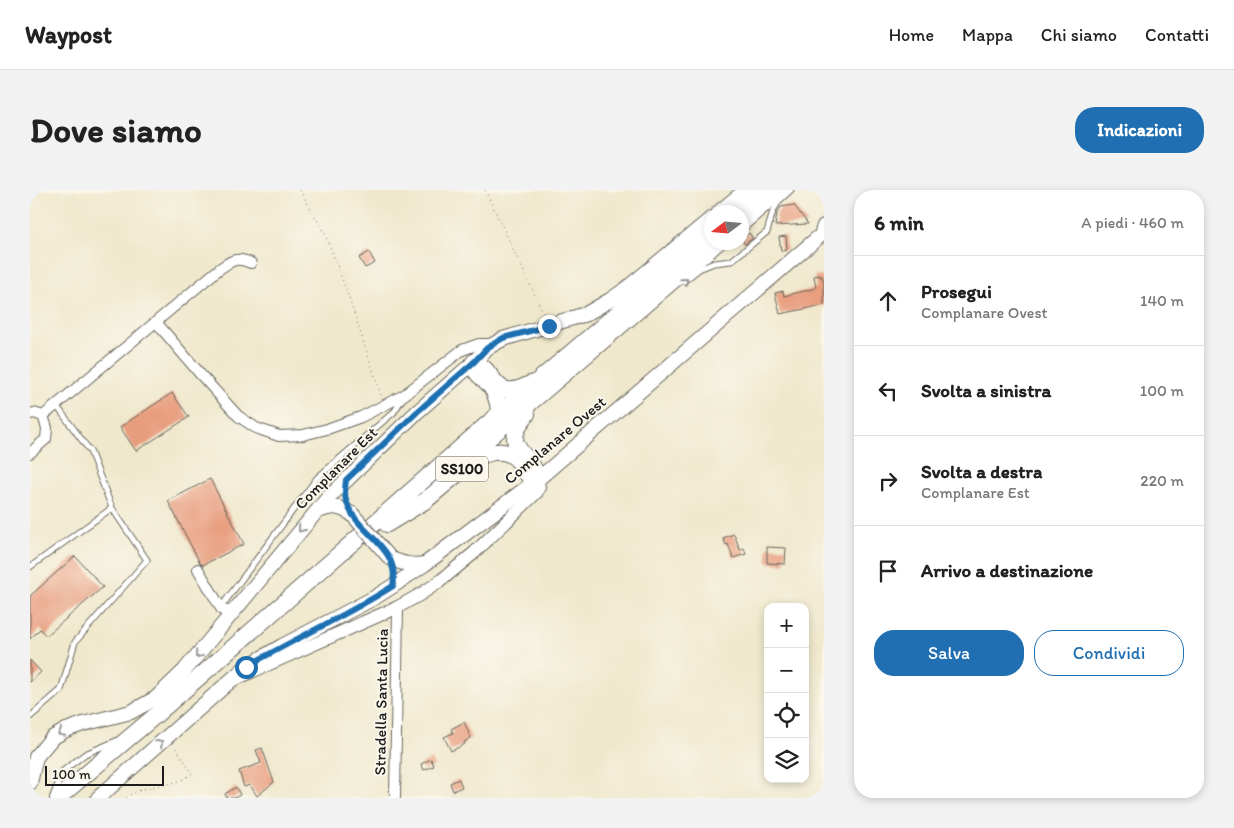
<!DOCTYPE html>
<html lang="it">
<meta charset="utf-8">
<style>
:root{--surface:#fff;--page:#f2f2f2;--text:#222;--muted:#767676;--line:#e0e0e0;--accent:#1f6fb2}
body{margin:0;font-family:Itim,sans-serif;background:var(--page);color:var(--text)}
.controls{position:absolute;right:15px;bottom:15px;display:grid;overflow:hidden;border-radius:10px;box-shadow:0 2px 8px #0003}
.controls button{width:45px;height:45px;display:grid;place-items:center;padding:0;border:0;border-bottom:1px solid var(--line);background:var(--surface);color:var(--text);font:25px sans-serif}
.compass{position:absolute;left:674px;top:15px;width:45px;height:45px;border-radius:50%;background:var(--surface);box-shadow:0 2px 8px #0003;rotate:254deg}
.scale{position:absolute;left:15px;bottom:12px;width:119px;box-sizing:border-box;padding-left:5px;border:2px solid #1c1c1c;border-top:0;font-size:14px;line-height:18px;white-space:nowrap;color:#1c1c1c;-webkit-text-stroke:4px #fbf7ec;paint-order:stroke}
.stop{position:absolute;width:15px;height:15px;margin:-11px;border:4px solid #1f6fb2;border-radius:50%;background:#fff}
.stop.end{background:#1f6fb2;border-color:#fff;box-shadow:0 1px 5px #0008}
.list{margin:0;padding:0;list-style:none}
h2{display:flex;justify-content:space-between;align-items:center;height:65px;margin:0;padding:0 20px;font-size:21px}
h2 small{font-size:16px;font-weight:400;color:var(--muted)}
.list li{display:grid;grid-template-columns:32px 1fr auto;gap:15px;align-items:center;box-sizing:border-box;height:90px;padding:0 20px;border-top:1px solid var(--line)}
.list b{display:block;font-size:19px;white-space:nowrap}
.list p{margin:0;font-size:16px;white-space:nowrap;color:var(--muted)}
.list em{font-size:16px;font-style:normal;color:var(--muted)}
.actions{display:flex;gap:10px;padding:15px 20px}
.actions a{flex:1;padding:11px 0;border:1px solid var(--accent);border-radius:20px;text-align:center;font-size:18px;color:var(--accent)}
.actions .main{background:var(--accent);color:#fff}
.icon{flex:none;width:28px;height:28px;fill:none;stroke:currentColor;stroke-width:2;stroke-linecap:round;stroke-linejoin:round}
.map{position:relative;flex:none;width:794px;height:608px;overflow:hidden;border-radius:20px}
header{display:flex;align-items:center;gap:30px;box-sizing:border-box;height:70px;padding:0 25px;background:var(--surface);border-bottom:1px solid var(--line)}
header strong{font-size:24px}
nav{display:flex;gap:28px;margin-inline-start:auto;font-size:18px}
.intro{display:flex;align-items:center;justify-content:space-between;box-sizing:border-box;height:120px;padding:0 30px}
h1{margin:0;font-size:35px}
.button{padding:12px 22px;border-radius:20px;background:var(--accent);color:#fff;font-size:18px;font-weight:700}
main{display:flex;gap:30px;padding:0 30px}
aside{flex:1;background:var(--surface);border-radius:20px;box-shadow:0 2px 8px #0003}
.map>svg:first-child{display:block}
</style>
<header>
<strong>Waypost</strong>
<nav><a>Home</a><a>Mappa</a><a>Chi siamo</a><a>Contatti</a></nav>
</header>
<div class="intro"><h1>Dove siamo</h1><a class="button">Indicazioni</a></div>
<main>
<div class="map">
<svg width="794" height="608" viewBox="0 0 794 608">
<rect width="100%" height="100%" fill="#fbf7ec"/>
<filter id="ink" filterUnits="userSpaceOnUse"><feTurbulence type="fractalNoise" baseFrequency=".02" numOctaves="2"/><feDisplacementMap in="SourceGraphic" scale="10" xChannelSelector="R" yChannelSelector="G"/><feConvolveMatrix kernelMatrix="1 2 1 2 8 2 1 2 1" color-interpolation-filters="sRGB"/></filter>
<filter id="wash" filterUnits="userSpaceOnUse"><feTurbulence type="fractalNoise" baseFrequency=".0096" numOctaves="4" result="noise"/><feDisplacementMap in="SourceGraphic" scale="20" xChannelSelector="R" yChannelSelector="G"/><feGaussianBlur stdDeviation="1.12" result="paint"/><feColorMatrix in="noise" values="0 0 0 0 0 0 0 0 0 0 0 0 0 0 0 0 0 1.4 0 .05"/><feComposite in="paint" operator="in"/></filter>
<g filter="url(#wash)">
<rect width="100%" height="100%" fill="#efe8cc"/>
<g id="blocks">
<path fill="#e89d7e" d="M764 15 778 34 745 36 747 23 751 17Z
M719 43 723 48 715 54 712 50Z
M756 46 757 60 751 61 749 47Z
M339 62 345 73 335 78 329 68Z
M790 85V87L792 86 794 93V115L750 124 745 103 753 101 754 106 786 98 784 86Z
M142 203 159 227 106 261 90 237Z
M180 289 214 354 173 375 170 373 138 311Z
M704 344 710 360 714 358 716 364 703 368 698 354 696 355 693 348Z
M737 357 756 358 755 374 737 373Z
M45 366 73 397 16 446 10 439 0 449V406Z
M0 470 11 482 0 492Z
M434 532 441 548 434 552 435 554 421 561 414 547 423 543 421 539Z
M232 558 244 592 227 606 220 595 214 597 209 581 231 573 226 560Z
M401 569 404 576 394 580 391 574Z
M429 589 432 597 423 601 420 593Z
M206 597 210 605 204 608H197L195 604Z"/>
</g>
</g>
<g filter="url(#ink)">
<use href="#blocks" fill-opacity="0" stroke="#66635a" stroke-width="1"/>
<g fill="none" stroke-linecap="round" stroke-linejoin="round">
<g stroke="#66635a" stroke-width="7">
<path id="service" d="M654 91 669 79 684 73 701 71 737 42 743 21 749 11 761 0
M0 377 82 318
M191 417 287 288 364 222 373 208
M0 527 31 500 45 452 117 370 82 318 60 261 26 215
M24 604 33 581 55 564 86 551"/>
</g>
<g stroke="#66635a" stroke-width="12">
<path id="minor" d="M126 132 171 185 208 226 226 238 249 246 273 245 297 239 331 227 374 205 432 160 449 154H463
M0 224 4 223 13 226 188 80C201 71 206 66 221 73
M0 263 16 249 17 238 13 226
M168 379 192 420 198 421 206 419
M365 608 368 417"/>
</g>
<g stroke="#66635a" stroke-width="14">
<path id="tertiary" d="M201 491 368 417 391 404 409 392 444 363 507 302 509 297 507 290"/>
</g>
<g stroke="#66635a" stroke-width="16">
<path id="secondary" d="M689 22 716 0
M286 322C302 316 307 315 322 324
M360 368C373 374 382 376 395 374
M0 593 6 567 22 548 36 540 53 534 101 522 126 508 154 481 297 309 387 222 444 172 457 158 473 149 556 124 580 110 596 99 682 28
M68 608 216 477 252 456 344 408 363 396 395 374 507 290 791 45 794 36"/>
</g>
<g stroke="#66635a" stroke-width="18">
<path id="trunk" d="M706 22 732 0
M712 33 750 0
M470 223C468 214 467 205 461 197 453 186 445 187 444 172 467 180 462 214 500 194
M438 266 688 52
M357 334 395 311 446 268C462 260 481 257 491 275 496 283 498 287 507 290 505 261 466 262 497 224
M28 608 126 525 470 223 682 43"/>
</g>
<path stroke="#66635a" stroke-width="1" stroke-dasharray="1 4" stroke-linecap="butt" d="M270 0 296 46 317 102 351 205
M455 0 515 126
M96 608C114 592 147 599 162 583L144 555"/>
<use href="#service" stroke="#fff" stroke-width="5"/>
<use href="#minor" stroke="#fff" stroke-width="10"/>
<use href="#tertiary" stroke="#fff" stroke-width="12"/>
<use href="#secondary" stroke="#fff" stroke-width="14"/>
<use href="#trunk" stroke="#fff" stroke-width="16"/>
<g stroke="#66635a" stroke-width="16" stroke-linecap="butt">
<path id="secondary-bridge" d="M322 324 360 368"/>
</g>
<use href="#secondary-bridge" stroke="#fff" stroke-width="14"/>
</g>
<defs><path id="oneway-chevron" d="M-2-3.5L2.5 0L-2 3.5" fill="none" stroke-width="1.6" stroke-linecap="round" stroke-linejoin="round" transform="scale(1.25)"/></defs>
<g stroke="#999">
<use href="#oneway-chevron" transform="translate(655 91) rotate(-40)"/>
<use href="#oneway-chevron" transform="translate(271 339) rotate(129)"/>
<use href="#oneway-chevron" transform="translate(168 465) rotate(130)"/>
<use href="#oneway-chevron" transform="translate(31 543) rotate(152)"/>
<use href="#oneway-chevron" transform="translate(130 553) rotate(-41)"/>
</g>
</g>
<g fill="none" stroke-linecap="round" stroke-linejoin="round" filter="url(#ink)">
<path stroke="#1f6fb2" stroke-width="6" d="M216 477C264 449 316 426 363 396 371 355 325 344 316 310 314 303 315 297 316 290L387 222 444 172 457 158 473 148 519 136"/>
</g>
<g text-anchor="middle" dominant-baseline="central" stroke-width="4" stroke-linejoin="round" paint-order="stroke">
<rect fill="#fbf7ec" stroke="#5f5e5a" stroke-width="1" x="406" y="266.5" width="52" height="25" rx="4"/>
<g font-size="15" font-weight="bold" fill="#1c1c1c">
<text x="432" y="279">SS100</text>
</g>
<g font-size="16" fill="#1c1c1c" stroke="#fbf7ec">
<text transform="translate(525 250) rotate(-40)">Complanare Ovest</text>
<text transform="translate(306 278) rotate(-45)">Complanare Est</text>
<text transform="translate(351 512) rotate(-89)">Stradella Santa Lucia</text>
</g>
</g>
</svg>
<div class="controls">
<button>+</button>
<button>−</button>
<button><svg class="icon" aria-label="locate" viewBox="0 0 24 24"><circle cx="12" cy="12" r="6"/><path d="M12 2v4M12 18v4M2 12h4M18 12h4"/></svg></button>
<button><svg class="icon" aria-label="layers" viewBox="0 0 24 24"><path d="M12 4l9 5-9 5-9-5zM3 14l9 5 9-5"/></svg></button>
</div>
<svg class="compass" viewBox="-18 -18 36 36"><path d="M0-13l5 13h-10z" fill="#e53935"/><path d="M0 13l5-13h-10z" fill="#767676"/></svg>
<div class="scale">100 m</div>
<div class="stop" style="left:216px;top:477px"></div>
<div class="stop end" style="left:519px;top:136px"></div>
</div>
<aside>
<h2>6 min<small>A piedi · 460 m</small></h2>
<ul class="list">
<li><svg class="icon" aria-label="ahead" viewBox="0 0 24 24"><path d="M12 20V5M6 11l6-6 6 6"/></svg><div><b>Prosegui</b><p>Complanare Ovest</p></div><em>140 m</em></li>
<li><svg class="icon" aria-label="left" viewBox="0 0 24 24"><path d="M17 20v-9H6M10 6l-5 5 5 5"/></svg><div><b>Svolta a sinistra</b></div><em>100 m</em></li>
<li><svg class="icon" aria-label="right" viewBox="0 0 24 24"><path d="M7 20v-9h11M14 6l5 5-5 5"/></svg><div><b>Svolta a destra</b><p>Complanare Est</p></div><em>220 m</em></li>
<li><svg class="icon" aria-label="arrive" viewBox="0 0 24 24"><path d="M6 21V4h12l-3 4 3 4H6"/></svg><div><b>Arrivo a destinazione</b></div></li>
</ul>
<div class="actions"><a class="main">Salva</a><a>Condividi</a></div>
</aside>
</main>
